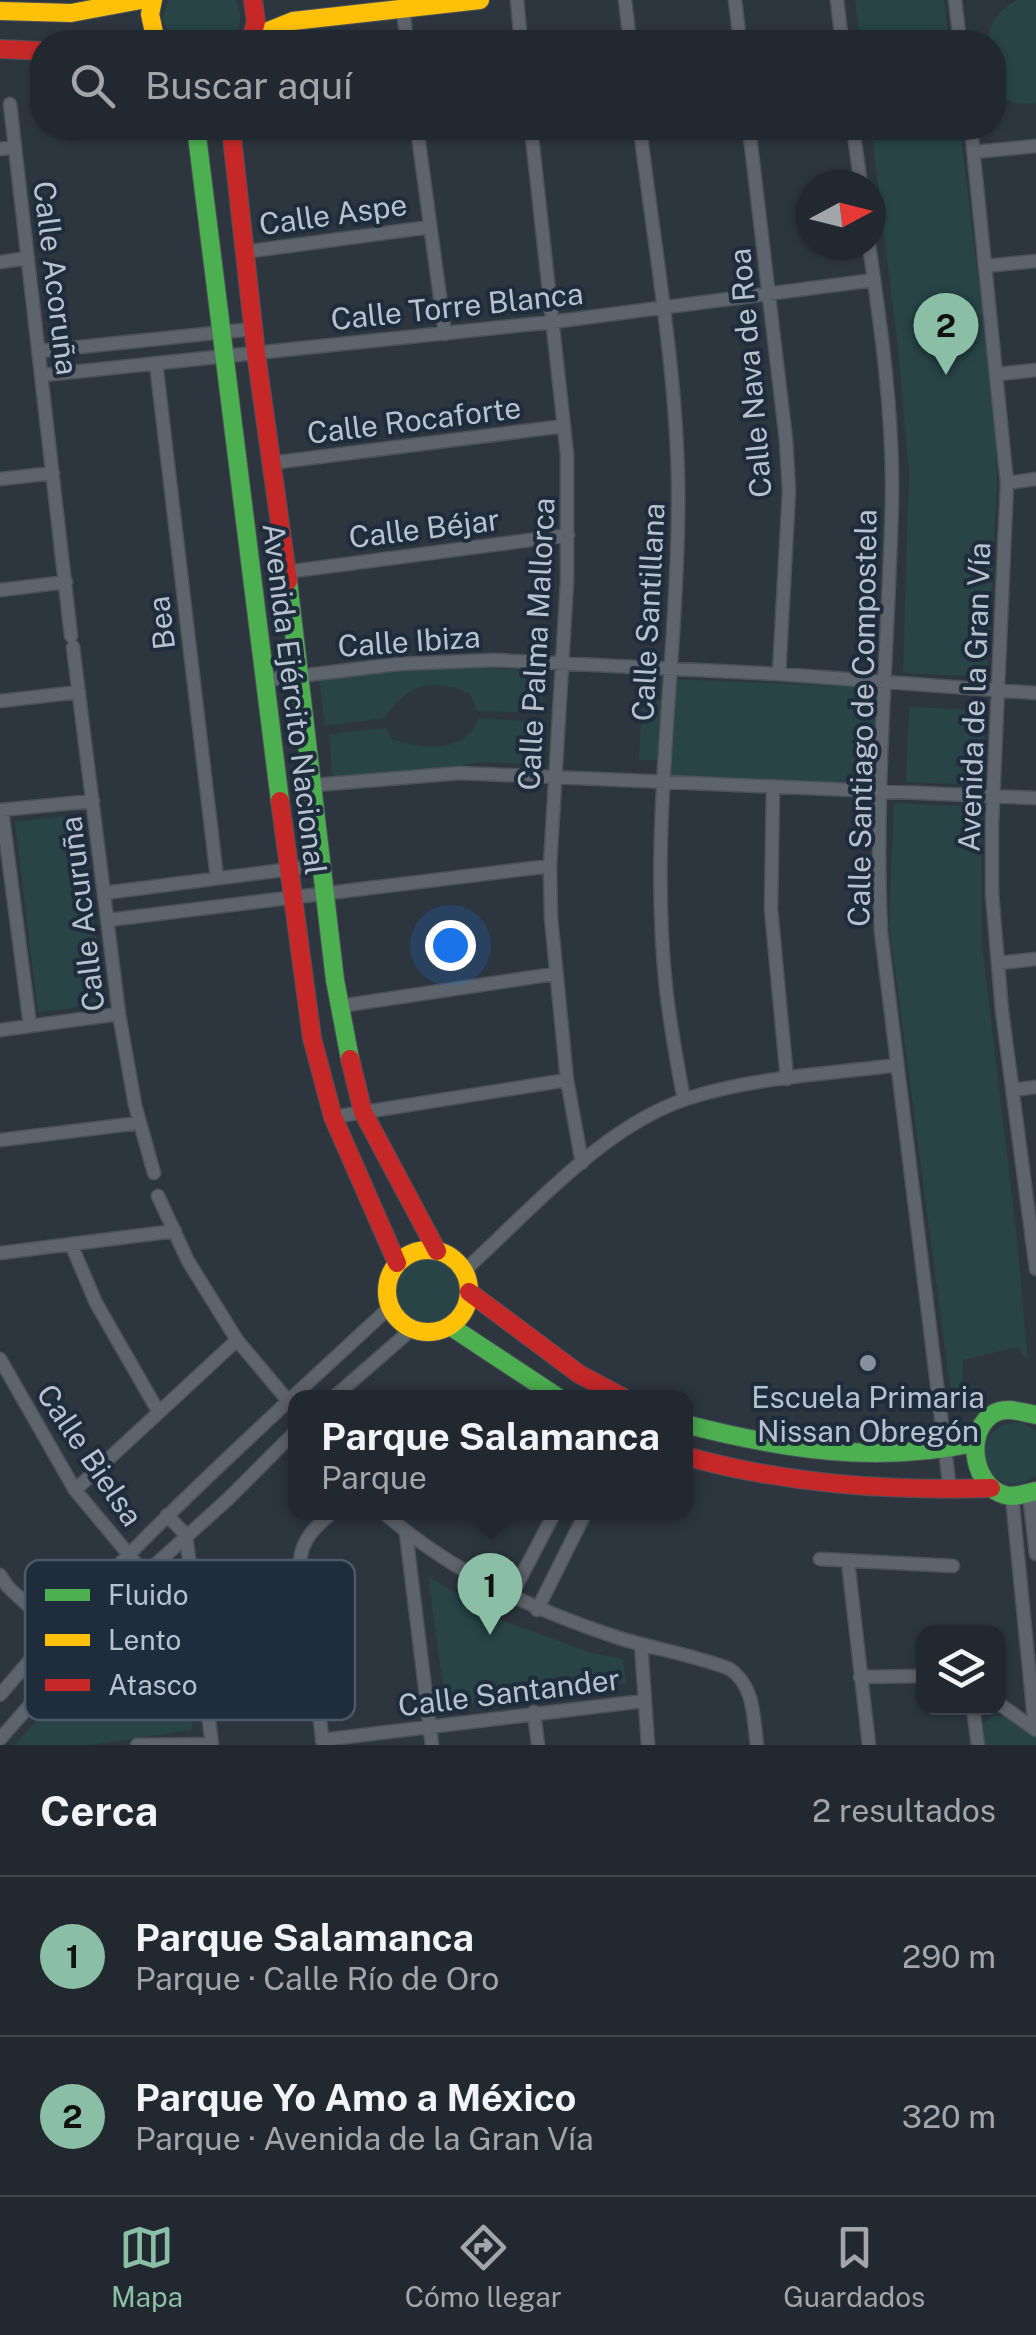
<!DOCTYPE html>
<html lang="es">
<meta charset="utf-8">
<style>
:root{--surface:#22282f;--page:#2e343b;--text:#f1f3f6;--muted:#a2a6aa;--line:#3f444b;--accent:#8abfa5}
body{margin:0;font-family:"Public Sans",sans-serif;background:var(--page);color:var(--text)}
.controls{position:absolute;right:30px;bottom:30px;display:grid;overflow:hidden;border-radius:20px;box-shadow:0 2px 8px #0004}
.controls button{width:90px;height:90px;display:grid;place-items:center;padding:0;border:0;border-bottom:2px solid var(--line);background:var(--surface);color:var(--text);font:50px sans-serif}
.compass{position:absolute;left:796px;top:170px;width:90px;height:90px;border-radius:50%;background:var(--surface);box-shadow:0 2px 8px #0004;rotate:83deg}
.you{position:absolute;left:450px;top:945px;width:35px;height:35px;margin:-25px;border:8px solid #fff;border-radius:50%;background:#1a73e8;box-shadow:0 0 0 15px #1a73e833}
.badge{display:grid;place-items:center;width:65px;height:65px;border-radius:50%;background:var(--accent);color:#111;font-size:32px;font-weight:700}
.pin{position:absolute;translate:-50% -82px;filter:drop-shadow(0 2px 5px #0008)}
.pin::after{content:'';position:absolute;top:52px;width:35px;height:30px;background:inherit;clip-path:polygon(0 0,100% 0,50% 100%)}
.popup{position:absolute;left:288px;top:1390px;width:405px;height:130px;box-sizing:border-box;display:grid;place-content:center;border-radius:20px;background:var(--surface);filter:drop-shadow(0 2px 8px #0005);font-size:32px;white-space:nowrap;color:var(--muted)}
.popup b{font-size:38px;color:var(--text)}
.popup::after{content:'';position:absolute;left:50%;top:100%;margin-left:-20px;border:20px solid transparent;border-top-color:var(--surface)}
.list{margin:0;padding:0;list-style:none}
h2{display:flex;justify-content:space-between;align-items:center;height:130px;margin:0;padding:0 40px;font-size:42px}
h2 small{font-size:32px;font-weight:400;color:var(--muted)}
.list li{display:grid;grid-template-columns:65px 1fr auto;gap:30px;align-items:center;box-sizing:border-box;height:160px;padding:0 40px;border-top:2px solid var(--line)}
.list b{display:block;font-size:38px;white-space:nowrap}
.list p{margin:0;font-size:32px;white-space:nowrap;color:var(--muted)}
.list em{font-size:32px;font-style:normal;color:var(--muted)}
.icon{flex:none;width:55px;height:55px;fill:none;stroke:currentColor;stroke-width:2;stroke-linecap:round;stroke-linejoin:round}
.map{position:relative;flex:none;width:1036px;height:1745px;overflow:hidden}
.search{position:absolute;background:var(--surface);box-shadow:0 2px 8px #0004;left:30px;right:30px;top:30px;height:110px;display:flex;align-items:center;gap:25px;box-sizing:border-box;padding:0 35px;border-radius:40px;color:var(--muted);font-size:38px}
.sheet{height:450px;background:var(--surface)}
nav{display:flex;justify-content:space-around;align-items:center;box-sizing:border-box;height:140px;border-top:2px solid var(--line);background:var(--surface);font-size:28px;color:var(--muted)}
nav a{display:grid;justify-items:center;gap:5px}
nav .on{color:var(--accent)}
.map>svg:first-child{display:block}
</style>
<div class="map">
<svg width="1036" height="1745" viewBox="0 0 1036 1745">
<rect width="100%" height="100%" fill="#2d363f"/>
<path fill="#284447" d="M168 0H236C243 15 240 29 231 42H173L163 19Z
M855 0H944L949 42H860Z
M1017 0H1036V103C991 109 994 77 994 42H988C989 20 1000 11 1017 0Z
M871 128H960L996 425 997 483 987 677 903 673 909 473 898 347Z
M440 666 544 671 540 713 477 711 470 694C432 677 408 683 385 718L325 726 319 679Z
M674 679 883 688 879 784 671 775Z
M642 700H661L658 760H639Z
M909 707 986 710 982 785 906 782Z
M479 718 542 722 541 765 487 762 333 780 329 734 386 728 392 739C423 749 464 755 479 718Z
M894 803 981 807 982 944 1017 1240 1028 1361 1017 1347 963 1360 962 1389 951 1393 889 924Z
M81 814 104 1004 38 1012 15 822Z
M392 1291a34 34 0 1 1 68 0a34 34 0 1 1-68 0Z
M1013 1422 1023 1423 1036 1431V1476C991 1507 959 1435 1013 1422Z
M175 1570 194 1716 191 1730 92 1745H14Z
M428 1576 495 1618 592 1653 623 1659 626 1683 446 1707Z
M992 1715 1006 1717 1036 1737V1745H985L983 1724Z"/>
<g fill="none" stroke-linecap="round" stroke-linejoin="round">
<g stroke="#4c5259" stroke-width="9">
<path id="lane" d="M294 23 297 42"/>
</g>
<g stroke="#4c5259" stroke-width="15">
<path id="street" d="M517 0 521 42
M625 0 630 42
M735 0 740 42
M837 0 842 42
M955 0 960 42
M403 10 407 42
M10 104 71 636
M417 128 445 334
M531 128 567 454V581L550 866 551 918 567 1080 582 1163
M640 128C655 254 681 393 678 519 676 675 649 832 666 988 670 1025 677 1063 684 1100
M749 128 786 440 789 491 779 674
M853 128 861 185
M971 128 1007 483 992 823V894L1002 1011 1036 1269
M0 149 15 147
M974 152 1036 146
M869 245C881 327 893 413 892 496 889 641 874 787 881 932L950 1490
M244 252 430 227
M0 262 28 258
M986 266 1036 261
M41 351 253 329
M156 363 217 878
M998 374 1036 370
M44 375 552 322 874 280
M271 463 564 426
M0 479 53 473
M1007 483 1036 479
M286 572 568 535
M0 590 66 582
M73 647 119 1014 135 1105 154 1173
M265 680 399 664 495 660 779 674 1036 693
M0 701 79 692
M315 785 460 773 1036 798
M773 787 771 909 787 1079
M0 810 93 801
M2 810 30 1025
M104 893 322 865
M108 920 550 866
M998 963 1036 959
M340 1006 554 974
M0 1030 119 1014
M1013 1090 1036 1087
M333 1117 567 1080
M0 1140 139 1123
M158 1196 188 1261 237 1340 295 1409
M71 1244 96 1303 158 1411
M0 1253 175 1231
M464 1271C529 1212 602 1127 686 1099 753 1077 828 1074 897 1065
M0 1359 75 1490 145 1574
M333 1398 412 1329
M75 1490 237 1340
M1029 1494 1036 1554
M1012 1496 1035 1729
M383 1512C451 1572 533 1610 619 1638 655 1649 694 1655 730 1669 755 1687 753 1716 757 1745
M167 1515 186 1535 212 1745
M406 1533 432 1745
M820 1559 953 1566
M848 1562 869 1745
M0 1575 8 1587 76 1650
M511 1596 555 1512
M537 1610 586 1512
M641 1644 648 1745
M860 1677 924 1676
M0 1695C119 1554 255 1432 390 1307
M998 1703 1036 1730
M973 1708 978 1745
M534 1712 538 1745
M0 1739 145 1574 228 1499 295 1432
M322 1740 643 1701
M137 1745 212 1744
M323 1745 300 1561C302 1539 315 1527 333 1512"/>
</g>
<g stroke="#4c5259" stroke-width="20">
<path id="fast" d="M196 128 280 801
M288 581 335 980 350 1059
M450 1326 559 1398
M1036 1415C1021 1412 1004 1405 990 1416 964 1437 975 1487 1005 1495 1015 1498 1026 1493 1036 1491
M685 1424C782 1449 875 1464 974 1443"/>
</g>
<g stroke="#4c5259" stroke-width="20">
<path id="slow" d="M153 0 150 14 156 42
M0 11 71 13 141 0
M253 37 293 21 480 0
M387 1291a41 41 0 1 1 82 0a41 41 0 1 1-82 0Z"/>
</g>
<g stroke="#4c5259" stroke-width="20">
<path id="jam" d="M250 42 256 22 253 0
M0 49 42 51
M231 128 256 353 288 581
M280 801 312 1038 333 1117 397 1263
M350 1059 363 1112 437 1251
M469 1292 579 1374 624 1398
M685 1456C786 1484 886 1491 991 1488"/>
</g>
<use href="#lane" stroke="#5e646c" stroke-width="6"/>
<use href="#street" stroke="#5e646c" stroke-width="12"/>
<use href="#fast" stroke="#4caf50" stroke-width="18"/>
<use href="#slow" stroke="#ffc107" stroke-width="18"/>
<use href="#jam" stroke="#c62828" stroke-width="18"/>
</g>
<circle fill="#87919d" stroke="#1e2c3c" stroke-width="4" cx="868" cy="1363" r="10"/>
<g text-anchor="middle" dominant-baseline="central" stroke-width="8" stroke-linejoin="round" paint-order="stroke">
<g font-size="30" fill="#b8c2cf" stroke="#1e2c3c">
<text transform="translate(333 214) rotate(-8)">Calle Aspe</text>
<text transform="translate(56 278) rotate(83)">Calle Acoruña</text>
<text transform="translate(457 306) rotate(-6)">Calle Torre Blanca</text>
<text transform="translate(750 373) rotate(-95)">Calle Nava de Roa</text>
<text transform="translate(414 420) rotate(-7)">Calle Rocaforte</text>
<text transform="translate(424 528) rotate(-7)">Calle Béjar</text>
<text transform="translate(648 612) rotate(-87)">Calle Santillana</text>
<text transform="translate(161 623) rotate(-97)">Bea</text>
<text transform="translate(409 641) rotate(-4)">Calle Ibiza</text>
<text transform="translate(536 644) rotate(-87)">Calle Palma Mallorca</text>
<text transform="translate(974 697) rotate(-88)">Avenida de la Gran Vía</text>
<text transform="translate(295 699) rotate(83)">Avenida Ejército Nacional</text>
<text transform="translate(862 718) rotate(-89)">Calle Santiago de Compostela</text>
<text transform="translate(82 914) rotate(-97)">Calle Acuruña</text>
<text transform="translate(90 1455) rotate(56)">Calle Bielsa</text>
<text transform="translate(509 1692) rotate(-7)">Calle Santander</text>
</g>
<g font-size="30" fill="#b8c2cf" stroke="#1e2c3c">
<text x="868" y="1397">Escuela Primaria<tspan x="868" dy="34">Nissan Obregón</tspan></text>
</g>
</g>
<rect x="25" y="1560" width="330" height="160" rx="15" fill="#1e2c3c" stroke="#4c5968" stroke-width="2.5"/>
<rect x="45" y="1589" width="45" height="12" fill="#4caf50"/>
<rect x="45" y="1634" width="45" height="12" fill="#ffc107"/>
<rect x="45" y="1679" width="45" height="12" fill="#c62828"/>
<g font-size="28" fill="#b8c2cf">
<text x="108" y="1605">Fluido</text>
<text x="108" y="1650">Lento</text>
<text x="108" y="1695">Atasco</text>
</g>
</svg>
<div class="controls">
<button><svg class="icon" aria-label="layers" viewBox="0 0 24 24"><path d="M12 4l9 5-9 5-9-5zM3 14l9 5 9-5"/></svg></button>
</div>
<svg class="compass" viewBox="-18 -18 36 36"><path d="M0-13l5 13h-10z" fill="#e53935"/><path d="M0 13l5-13h-10z" fill="#a2a6aa"/></svg>
<div class="you"></div>
<div class="pin badge" style="left:490px;top:1635px">1</div>
<div class="popup"><b>Parque Salamanca</b>Parque</div>
<div class="pin badge" style="left:946px;top:375px">2</div>
<div class="search"><svg class="icon" aria-label="search" viewBox="0 0 24 24"><circle cx="10" cy="10" r="6"/><path d="M15 15l6 6"/></svg>Buscar aquí</div>
</div>
<section class="sheet">
<h2>Cerca<small>2 resultados</small></h2>
<ul class="list">
<li><span class="badge">1</span><div><b>Parque Salamanca</b><p>Parque · Calle Río de Oro</p></div><em>290 m</em></li>
<li><span class="badge">2</span><div><b>Parque Yo Amo a México</b><p>Parque · Avenida de la Gran Vía</p></div><em>320 m</em></li>
</ul>
</section>
<nav>
<a class="on"><svg class="icon" aria-label="map" viewBox="0 0 24 24"><path d="M3 6l6-2 6 2 6-2v14l-6 2-6-2-6 2zM9 4v14M15 6v14"/></svg>Mapa</a>
<a><svg class="icon" aria-label="directions" viewBox="0 0 24 24"><path d="M12 3l9 9-9 9-9-9zM9 14v-3h6M13 9l2 2-2 2"/></svg>Cómo llegar</a>
<a><svg class="icon" aria-label="saved" viewBox="0 0 24 24"><path d="M7 4h10v16l-5-4-5 4z"/></svg>Guardados</a>
</nav>
